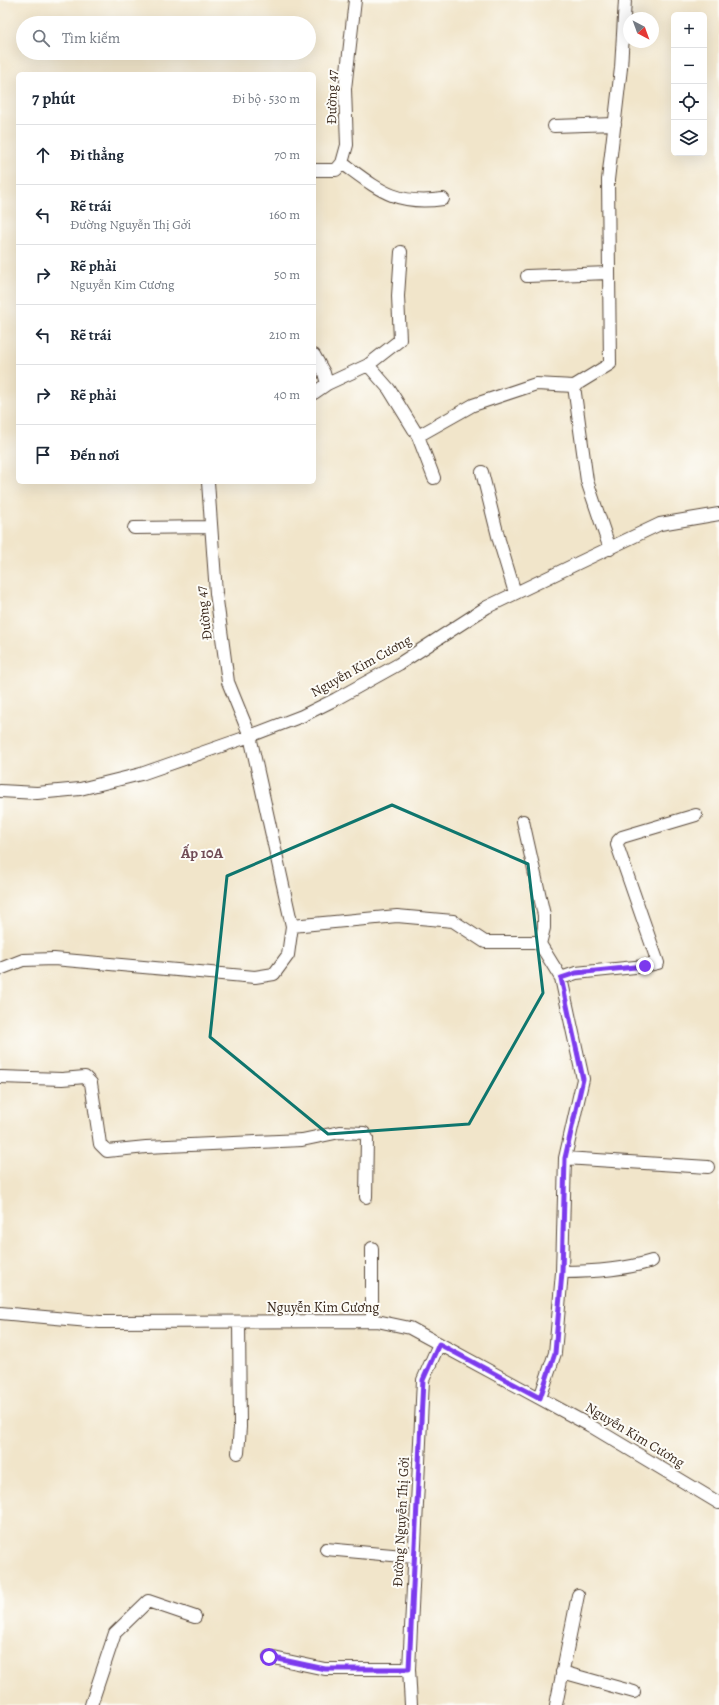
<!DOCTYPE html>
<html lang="vi">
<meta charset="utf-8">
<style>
:root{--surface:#fff;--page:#f6f6f7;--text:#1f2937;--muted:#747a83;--line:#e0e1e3}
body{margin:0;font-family:Alegreya,serif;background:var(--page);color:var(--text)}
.controls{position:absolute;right:12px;top:12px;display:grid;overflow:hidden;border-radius:6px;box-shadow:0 4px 16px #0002}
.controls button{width:36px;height:36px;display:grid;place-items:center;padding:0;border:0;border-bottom:1px solid var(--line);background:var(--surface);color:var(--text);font:20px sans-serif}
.compass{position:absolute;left:623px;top:12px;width:36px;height:36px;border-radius:50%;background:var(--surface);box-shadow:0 4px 16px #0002;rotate:139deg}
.stop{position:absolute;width:12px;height:12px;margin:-9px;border:3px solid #7c3aed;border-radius:50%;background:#fff}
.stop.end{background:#7c3aed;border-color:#fff;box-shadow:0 1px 4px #0008}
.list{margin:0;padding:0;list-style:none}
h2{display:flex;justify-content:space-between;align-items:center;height:52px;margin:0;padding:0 16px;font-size:17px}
h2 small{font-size:13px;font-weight:400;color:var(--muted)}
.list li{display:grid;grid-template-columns:26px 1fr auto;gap:12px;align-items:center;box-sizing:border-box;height:60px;padding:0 16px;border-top:1px solid var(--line)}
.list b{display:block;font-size:15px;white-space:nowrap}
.list p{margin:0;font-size:13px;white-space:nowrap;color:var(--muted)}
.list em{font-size:13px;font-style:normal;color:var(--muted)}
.icon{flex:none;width:22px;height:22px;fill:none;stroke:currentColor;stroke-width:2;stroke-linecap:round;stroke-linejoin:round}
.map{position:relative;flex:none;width:719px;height:1705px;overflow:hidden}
.search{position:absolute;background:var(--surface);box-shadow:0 4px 16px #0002;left:16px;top:16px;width:300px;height:44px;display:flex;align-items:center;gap:10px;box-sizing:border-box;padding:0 14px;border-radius:22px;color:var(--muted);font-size:15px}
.panel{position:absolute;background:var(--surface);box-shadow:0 4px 16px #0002;left:16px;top:72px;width:300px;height:412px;border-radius:6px}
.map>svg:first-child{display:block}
</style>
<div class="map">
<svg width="719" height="1705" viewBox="0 0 719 1705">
<rect width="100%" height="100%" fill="#fdfcf7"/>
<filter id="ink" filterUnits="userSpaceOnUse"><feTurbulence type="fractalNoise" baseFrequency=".025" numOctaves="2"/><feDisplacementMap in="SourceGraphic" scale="8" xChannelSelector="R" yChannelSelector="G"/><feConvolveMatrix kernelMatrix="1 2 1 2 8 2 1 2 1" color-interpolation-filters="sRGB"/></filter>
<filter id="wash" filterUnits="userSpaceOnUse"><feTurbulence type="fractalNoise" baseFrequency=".012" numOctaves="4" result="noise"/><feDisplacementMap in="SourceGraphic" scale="16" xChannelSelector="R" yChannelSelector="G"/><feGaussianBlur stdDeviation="0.9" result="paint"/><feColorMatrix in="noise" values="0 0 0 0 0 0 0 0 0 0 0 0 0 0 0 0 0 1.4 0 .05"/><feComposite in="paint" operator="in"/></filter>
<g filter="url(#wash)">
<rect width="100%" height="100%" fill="#f1e5ca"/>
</g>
<g filter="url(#ink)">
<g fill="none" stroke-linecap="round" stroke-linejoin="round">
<g stroke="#564638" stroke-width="14">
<path id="street" d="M554 126 615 124
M342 163C378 189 395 206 443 199
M314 170H336L342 163 347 145 345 89 355 0
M527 276 609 273
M314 355 324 373 327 384 314 393
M368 365 389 389 418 436 434 478
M327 384 368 365 400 340 398 296 401 252
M574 386 587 481 610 549
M418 436 473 405 536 384 574 386 610 364 608 180 621 68 625 0
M482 472 499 540 515 593
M134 528 211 527
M0 791 37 793 80 789 141 774 250 736 302 716 336 699 399 664 487 607 578 563 660 524 719 514
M523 821 544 915V928L540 944
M292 926 397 916 453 921 485 942H535L540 944 561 978 583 1079 565 1158 562 1272 555 1353 540 1398
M0 969 23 960 54 959 255 977 274 974 288 955 292 926 250 736 228 682 216 593 208 482
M561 978 576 973 645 966 658 963 617 845 618 841 622 837 696 815
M0 1077 62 1079 85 1077 91 1083 100 1144 107 1151 146 1147 302 1140 340 1132 364 1133 367 1138 366 1197
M565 1158 708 1167
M372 1248V1321
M562 1272C593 1272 623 1270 652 1261
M0 1313 100 1322 377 1321 410 1328 589 1425 719 1503
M238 1453 240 1427 239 1322
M326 1549 414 1557
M269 1657 325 1669H409
M562 1672 634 1692
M91 1705 115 1633 148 1601 195 1617
M411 1705 409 1669 423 1380 439 1344
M556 1705 578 1595"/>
</g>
<use href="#street" stroke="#fff" stroke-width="12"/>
</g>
</g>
<g fill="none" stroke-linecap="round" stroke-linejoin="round" filter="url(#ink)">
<path stroke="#7c3aed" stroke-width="5" d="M269 1657 325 1669H409L423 1380 439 1344 540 1398 555 1353 562 1272 565 1158 583 1079 561 978 576 973 645 966"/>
</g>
<path fill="none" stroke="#0f766e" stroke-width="3" stroke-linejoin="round" d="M392 805 528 864 543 993 469 1124 328 1134 210 1037 227 876Z"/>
<g text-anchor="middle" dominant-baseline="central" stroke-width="4" stroke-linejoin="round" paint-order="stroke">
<g font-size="14" fill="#3b2a1e" stroke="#fdfcf7">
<text transform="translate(332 97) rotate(-89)">Đường 47</text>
<text transform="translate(204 613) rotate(-97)">Đường 47</text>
<text transform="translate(361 666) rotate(-29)">Nguyễn Kim Cương</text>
<text x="323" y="1307">Nguyễn Kim Cương</text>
<text transform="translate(635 1435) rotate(31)">Nguyễn Kim Cương</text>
<text transform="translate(401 1522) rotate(-87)">Đường Nguyễn Thị Gởi</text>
</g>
<g font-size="15" font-weight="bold" fill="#714c56" stroke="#fdfcf7">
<text x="202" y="853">Ấp 10A</text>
</g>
</g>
</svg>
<div class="controls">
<button>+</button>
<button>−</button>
<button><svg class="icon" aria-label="locate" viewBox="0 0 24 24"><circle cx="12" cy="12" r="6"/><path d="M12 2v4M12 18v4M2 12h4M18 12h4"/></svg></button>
<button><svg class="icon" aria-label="layers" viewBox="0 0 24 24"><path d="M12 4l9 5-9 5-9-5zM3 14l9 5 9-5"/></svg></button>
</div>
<svg class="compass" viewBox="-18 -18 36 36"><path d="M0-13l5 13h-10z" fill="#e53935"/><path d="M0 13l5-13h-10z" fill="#747a83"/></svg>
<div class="stop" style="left:269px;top:1657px"></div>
<div class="stop end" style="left:645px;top:966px"></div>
<div class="search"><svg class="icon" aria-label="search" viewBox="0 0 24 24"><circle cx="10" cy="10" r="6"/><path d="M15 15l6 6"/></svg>Tìm kiếm</div>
<section class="panel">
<h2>7 phút<small>Đi bộ · 530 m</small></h2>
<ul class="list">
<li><svg class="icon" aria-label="ahead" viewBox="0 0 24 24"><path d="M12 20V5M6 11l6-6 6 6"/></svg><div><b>Đi thẳng</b></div><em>70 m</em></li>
<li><svg class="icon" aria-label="left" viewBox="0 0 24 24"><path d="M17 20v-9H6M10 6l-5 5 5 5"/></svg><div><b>Rẽ trái</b><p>Đường Nguyễn Thị Gởi</p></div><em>160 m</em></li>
<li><svg class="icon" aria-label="right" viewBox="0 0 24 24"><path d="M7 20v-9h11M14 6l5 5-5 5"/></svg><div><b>Rẽ phải</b><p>Nguyễn Kim Cương</p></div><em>50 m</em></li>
<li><svg class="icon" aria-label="left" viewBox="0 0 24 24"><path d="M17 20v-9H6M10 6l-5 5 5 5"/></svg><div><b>Rẽ trái</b></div><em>210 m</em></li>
<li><svg class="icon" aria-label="right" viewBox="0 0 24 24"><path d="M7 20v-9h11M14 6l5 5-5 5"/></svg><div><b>Rẽ phải</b></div><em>40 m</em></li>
<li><svg class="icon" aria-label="arrive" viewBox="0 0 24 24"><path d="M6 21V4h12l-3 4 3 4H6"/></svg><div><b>Đến nơi</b></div></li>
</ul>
</section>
</div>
